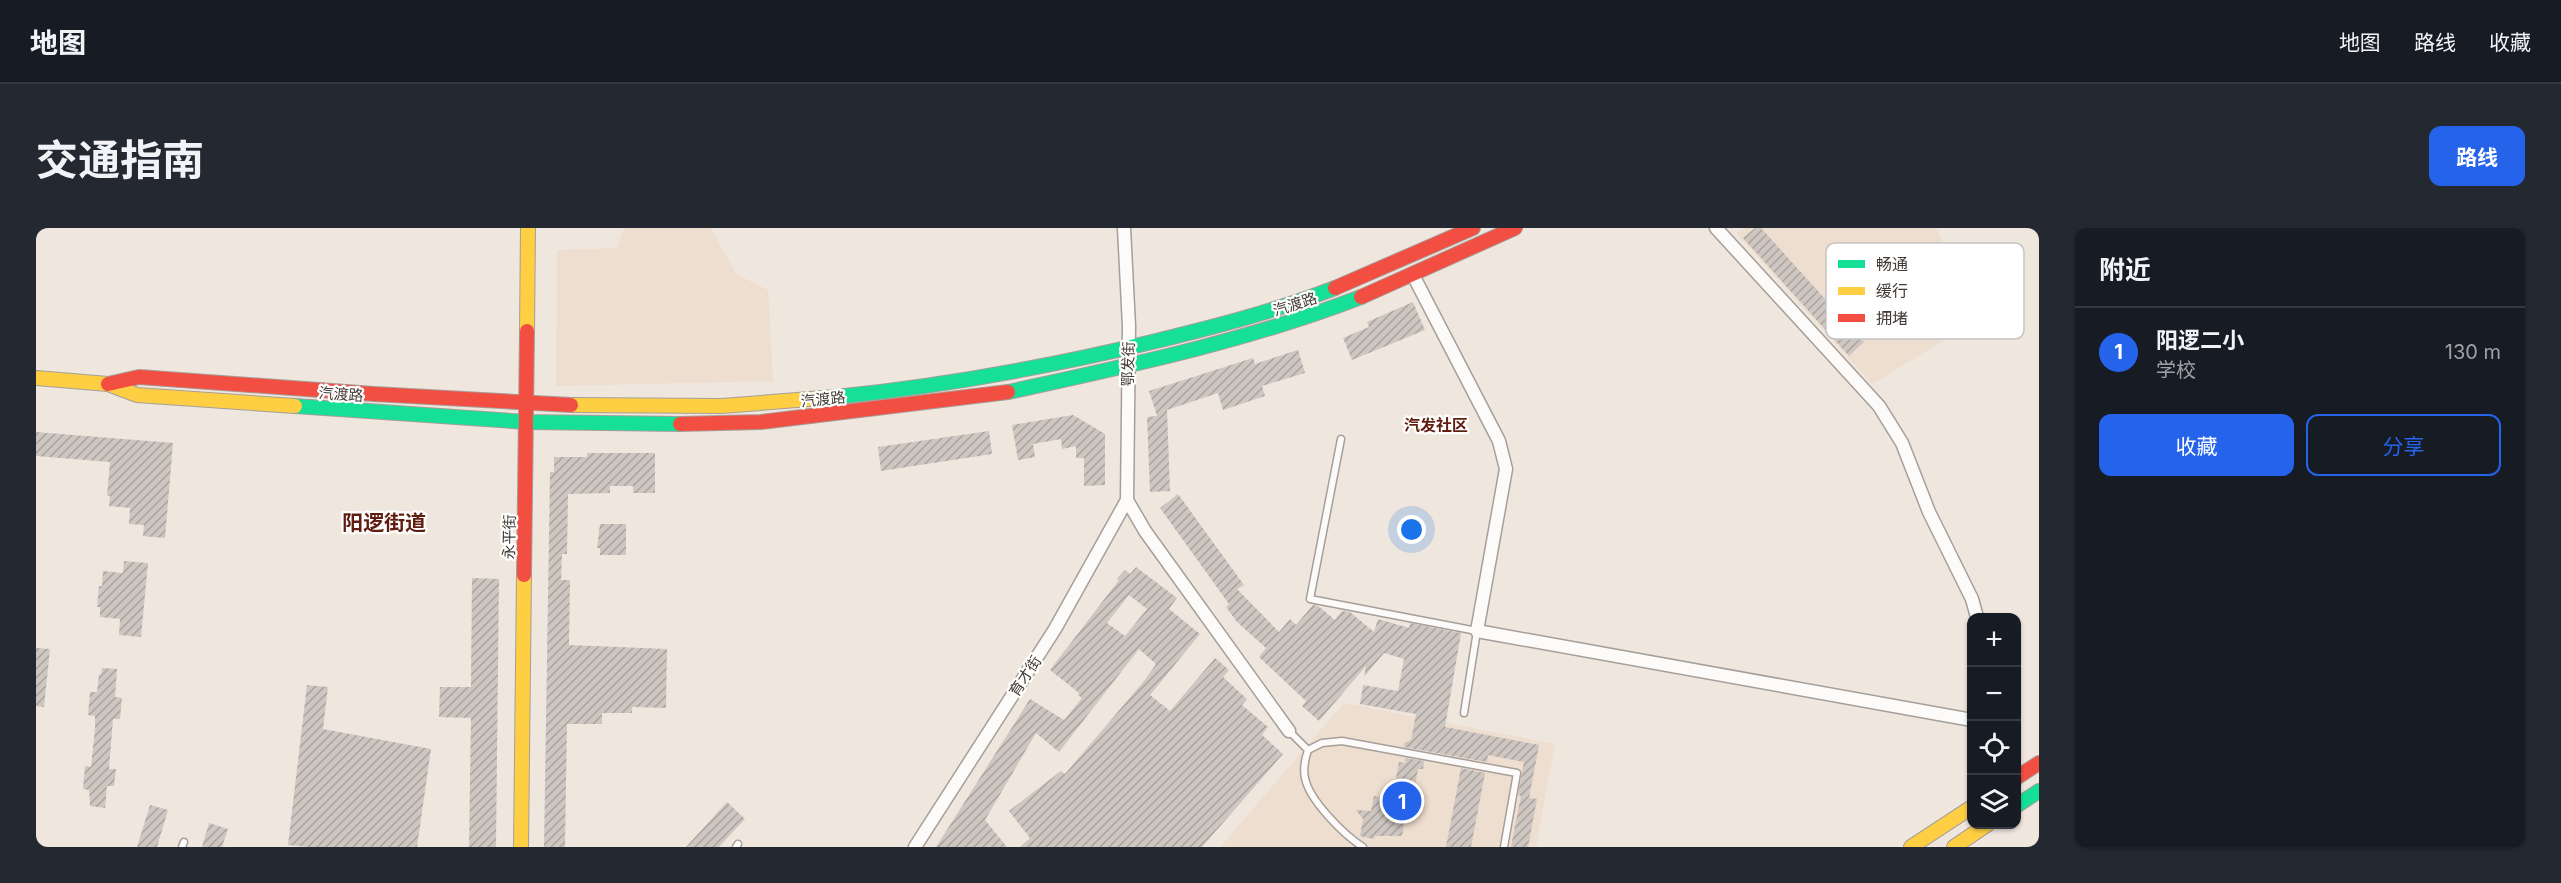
<!DOCTYPE html>
<html lang="zh">
<meta charset="utf-8">
<style>
:root{--surface:#171b24;--page:#242831;--text:#f1f3f6;--muted:#9ea1a6;--line:#363941;--accent:#2563eb}
body{margin:0;font-family:Inter,"Noto Sans SC",sans-serif;background:var(--page);color:var(--text)}
.controls{position:absolute;right:18px;bottom:18px;display:grid;overflow:hidden;border-radius:12px;box-shadow:0 2px 4px #0004}
.controls button{width:54px;height:54px;display:grid;place-items:center;padding:0;border:0;border-bottom:2px solid var(--line);background:var(--surface);color:var(--text);font:30px sans-serif}
.you{position:absolute;left:1376px;top:302px;width:21px;height:21px;margin:-15px;border:4px solid #fff;border-radius:50%;background:#1a73e8;box-shadow:0 0 0 9px #1a73e833}
.badge{display:grid;place-items:center;width:39px;height:39px;border-radius:50%;background:var(--accent);color:#fff;font-size:20px;font-weight:700}
.pin{position:absolute;translate:-50% -50%;border:3px solid #fff;box-shadow:0 2px 6px #0006}
.list{margin:0;padding:0;list-style:none}
h2{display:flex;justify-content:space-between;align-items:center;height:78px;margin:0;padding:0 24px;font-size:26px}
h2 small{font-size:20px;font-weight:400;color:var(--muted)}
.list li{display:grid;grid-template-columns:39px 1fr auto;gap:18px;align-items:center;box-sizing:border-box;height:90px;padding:0 24px;border-top:2px solid var(--line)}
.list b{display:block;font-size:22px;white-space:nowrap}
.list p{margin:0;font-size:20px;white-space:nowrap;color:var(--muted)}
.list em{font-size:20px;font-style:normal;color:var(--muted)}
.actions{display:flex;gap:12px;padding:18px 24px}
.actions a{flex:1;padding:14px 0;border:2px solid var(--accent);border-radius:12px;text-align:center;font-size:21px;color:var(--accent)}
.actions .main{background:var(--accent);color:#fff}
.icon{flex:none;width:33px;height:33px;fill:none;stroke:currentColor;stroke-width:2;stroke-linecap:round;stroke-linejoin:round}
.map{position:relative;flex:none;width:2003px;height:619px;overflow:hidden;border-radius:12px}
header{display:flex;align-items:center;gap:36px;box-sizing:border-box;height:84px;padding:0 30px;background:var(--surface);border-bottom:2px solid var(--line)}
header strong{font-size:28px}
nav{display:flex;gap:33px;margin-inline-start:auto;font-size:21px}
.intro{display:flex;align-items:center;justify-content:space-between;box-sizing:border-box;height:144px;padding:0 36px}
h1{margin:0;font-size:42px}
.button{padding:15px 27px;border-radius:12px;background:var(--accent);color:#fff;font-size:21px;font-weight:700}
main{display:flex;gap:36px;padding:0 36px}
aside{flex:1;background:var(--surface);border-radius:12px;box-shadow:0 2px 4px #0004}
.map>svg:first-child{display:block}
</style>
<header>
<strong>地图</strong>
<nav><a>地图</a><a>路线</a><a>收藏</a></nav>
</header>
<div class="intro"><h1>交通指南</h1><a class="button">路线</a></div>
<main>
<div class="map">
<svg width="2003" height="619" viewBox="0 0 2003 619">
<defs>
<pattern id="building-hatch" width="6" height="6" patternUnits="userSpaceOnUse" patternTransform="scale(1.5)"><rect width="6" height="6" fill="#cec6c1"/><path d="M-1 1l2-2M0 6l6-6M5 7l2-2" fill="none" stroke="#a9a29e"/></pattern>
</defs>
<rect width="100%" height="100%" fill="#efe6de"/>
<path fill="#eedecf" d="M588 0H675L700 46 732 62 737 153 520 158 521 22 581 20Z
M1709 0H1900L1943 91 1836 156 1700 5Z
M1308 475 1519 516 1500 619H1184Z"/>
<path fill="url(#building-hatch)" fill-rule="evenodd" d="M1719 0H1725L1828 114 1813 128 1707 10Z
M1377 74 1389 102 1316 132 1307 110 1333 99 1331 94Z
M1262 122 1269 145 1226 158 1229 168 1187 182 1182 165 1131 182 1134 263 1114 264 1111 189 1121 188 1113 163 1217 130 1219 136Z
M1037 187 1069 206V257L1048 258V230H1040V218L1026 221 1025 211 997 216 999 229 982 232 976 197Z
M953 203 956 226 845 243 842 219Z
M0 204 137 215 129 310 107 308 108 297 93 296 94 280 73 278 74 268H71L74 234 0 228Z
M551 225H619V265H597V258H574V265L532 266 531 326H526L525 352H534L533 417 631 421 630 480 596 479V485H566V496H531L529 619H508L514 244H518V229H551Z
M1142 266 1208 357 1201 361 1243 404 1254 391 1260 397 1277 377 1282 378 1299 392 1306 383 1314 384 1338 404 1342 391 1373 400 1374 395 1425 405 1409 499 1503 517 1493 570 1501 571 1492 619H1475L1485 568 1482 567 1488 534 1452 527 1451 534 1368 519V515L1375 512 1380 486 1324 476 1327 457 1362 463 1368 431 1348 425 1328 449 1330 438 1283 493 1266 478 1270 473 1223 429 1230 420 1201 394 1190 379 1193 376 1124 280Z
M564 296H590V327H564V320H561Z
M88 333 112 335 105 409 83 407 84 391 64 389V379H61L63 358H66L67 343 87 345Z
M1100 339 1141 370 1133 381 1164 406 1114 467 1134 483 1179 430 1193 442 1187 449 1211 471 1206 477 1232 499 1226 507 1247 526 1166 619H984L994 610 973 583 1025 543 1029 546 1108 453 1120 436 1103 421 1023 524 1000 505 949 592 971 619H900L994 471 1028 492 1046 470 1042 467 1043 465 1014 442 1083 352 1081 351 1089 342 1094 346ZM1093 367 1111 381 1089 408 1071 395Z
M436 350 463 351 460 619H433L435 490 403 489 404 459H435Z
M0 420 14 421 8 479 0 478Z
M66 440 81 441 79 469 86 470 84 491H77L73 541H80L78 558H71L69 580 54 578 53 562 47 561 49 538 55 539 59 500V488L52 487 54 464H61L63 446 65 447Z
M271 457 292 459 287 501 395 521 381 619H272L252 617Z
M1369 530 1388 533 1387 541H1382L1373 592H1369L1366 608H1339L1338 611 1324 608 1327 591 1320 582 1335 583 1338 568 1356 572 1363 534 1370 535Z
M1425 540 1449 545 1435 619H1410Z
M691 574 709 591 683 619H650Z
M114 577 132 582 121 619H101Z
M173 595 192 601 186 619H166Z"/>
<g fill="none" stroke-linecap="round" stroke-linejoin="round">
<g stroke="#a69e99" stroke-width="9">
<path id="lane" d="M1305 211 1274 371 1441 403 1428 485
M1253 503 1272 522
M146 619 148 614
M700 619 702 616
M1327 619C1308 607 1273 572 1269 550 1267 541 1269 531 1272 522L1286 515 1306 513 1481 545 1468 619"/>
</g>
<g stroke="#a69e99" stroke-width="15">
<path id="street" d="M1680 0 1843 178 1866 215 1893 284 1936 371 1941 389
M1377 47 1463 213 1470 241 1441 403 1936 492
M1091 272 1109 303 1253 503
M879 619 1019 401 1091 272 1093 98 1088 0"/>
</g>
<g stroke="#a69e99" stroke-width="16">
<path id="fast" d="M972 164C1091 138 1211 113 1325 69
M799 169C906 158 1012 139 1116 114 1178 99 1240 83 1299 60
M259 178 491 194 644 196
M1980 578 2003 563"/>
</g>
<g stroke="#a69e99" stroke-width="16">
<path id="slow" d="M491 103 492 0
M0 150 72 156 101 167 259 178
M535 177 686 178 799 169
M485 619 488 347
M1875 619 1936 579
M1918 619 1952 596"/>
</g>
<g stroke="#a69e99" stroke-width="16">
<path id="jam" d="M1299 60 1437 0
M1325 69 1479 0
M72 156 103 149 338 166 535 177
M644 196 725 194 972 164
M488 347 491 103
M1980 550 2003 535"/>
</g>
<use href="#lane" stroke="#fdfbfa" stroke-width="6"/>
<use href="#street" stroke="#fdfbfa" stroke-width="12"/>
<use href="#fast" stroke="#16e098" stroke-width="14"/>
<use href="#slow" stroke="#ffcf43" stroke-width="14"/>
<use href="#jam" stroke="#f24e42" stroke-width="14"/>
</g>
<g text-anchor="middle" dominant-baseline="central" stroke-width="4.5" stroke-linejoin="round" paint-order="stroke">
<g font-size="15" fill="#423b35" stroke="#fff">
<text transform="translate(1259 76) rotate(-18)">汽渡路</text>
<text transform="translate(1092 136) rotate(-89)">鄂发街</text>
<text transform="translate(305 166) rotate(4)">汽渡路</text>
<text transform="translate(787 171) rotate(-6)">汽渡路</text>
<text transform="translate(473 309) rotate(-89)">永平街</text>
<text transform="translate(989 448) rotate(-57)">育才街</text>
</g>
<g font-size="16" font-weight="bold" fill="#601d10" stroke="#fff">
<text x="1400" y="197">汽发社区</text>
</g>
<g font-size="21" font-weight="bold" fill="#601d10" stroke="#fff">
<text x="348" y="294">阳逻街道</text>
</g>
</g>
<rect x="1790" y="15" width="198" height="96" rx="9" fill="#fff" stroke="#c6c4c2" stroke-width="1.5"/>
<rect x="1802" y="32" width="27" height="8" fill="#16e098"/>
<rect x="1802" y="59" width="27" height="8" fill="#ffcf43"/>
<rect x="1802" y="86" width="27" height="8" fill="#f24e42"/>
<g font-size="16" fill="#423b35">
<text x="1840" y="42">畅通</text>
<text x="1840" y="69">缓行</text>
<text x="1840" y="96">拥堵</text>
</g>
</svg>
<div class="controls">
<button>+</button>
<button>−</button>
<button><svg class="icon" aria-label="locate" viewBox="0 0 24 24"><circle cx="12" cy="12" r="6"/><path d="M12 2v4M12 18v4M2 12h4M18 12h4"/></svg></button>
<button><svg class="icon" aria-label="layers" viewBox="0 0 24 24"><path d="M12 4l9 5-9 5-9-5zM3 14l9 5 9-5"/></svg></button>
</div>
<div class="you"></div>
<div class="pin badge" style="left:1366px;top:573px">1</div>
</div>
<aside>
<h2>附近<small></small></h2>
<ul class="list">
<li><span class="badge">1</span><div><b>阳逻二小</b><p>学校</p></div><em>130 m</em></li>
</ul>
<div class="actions"><a class="main">收藏</a><a>分享</a></div>
</aside>
</main>
